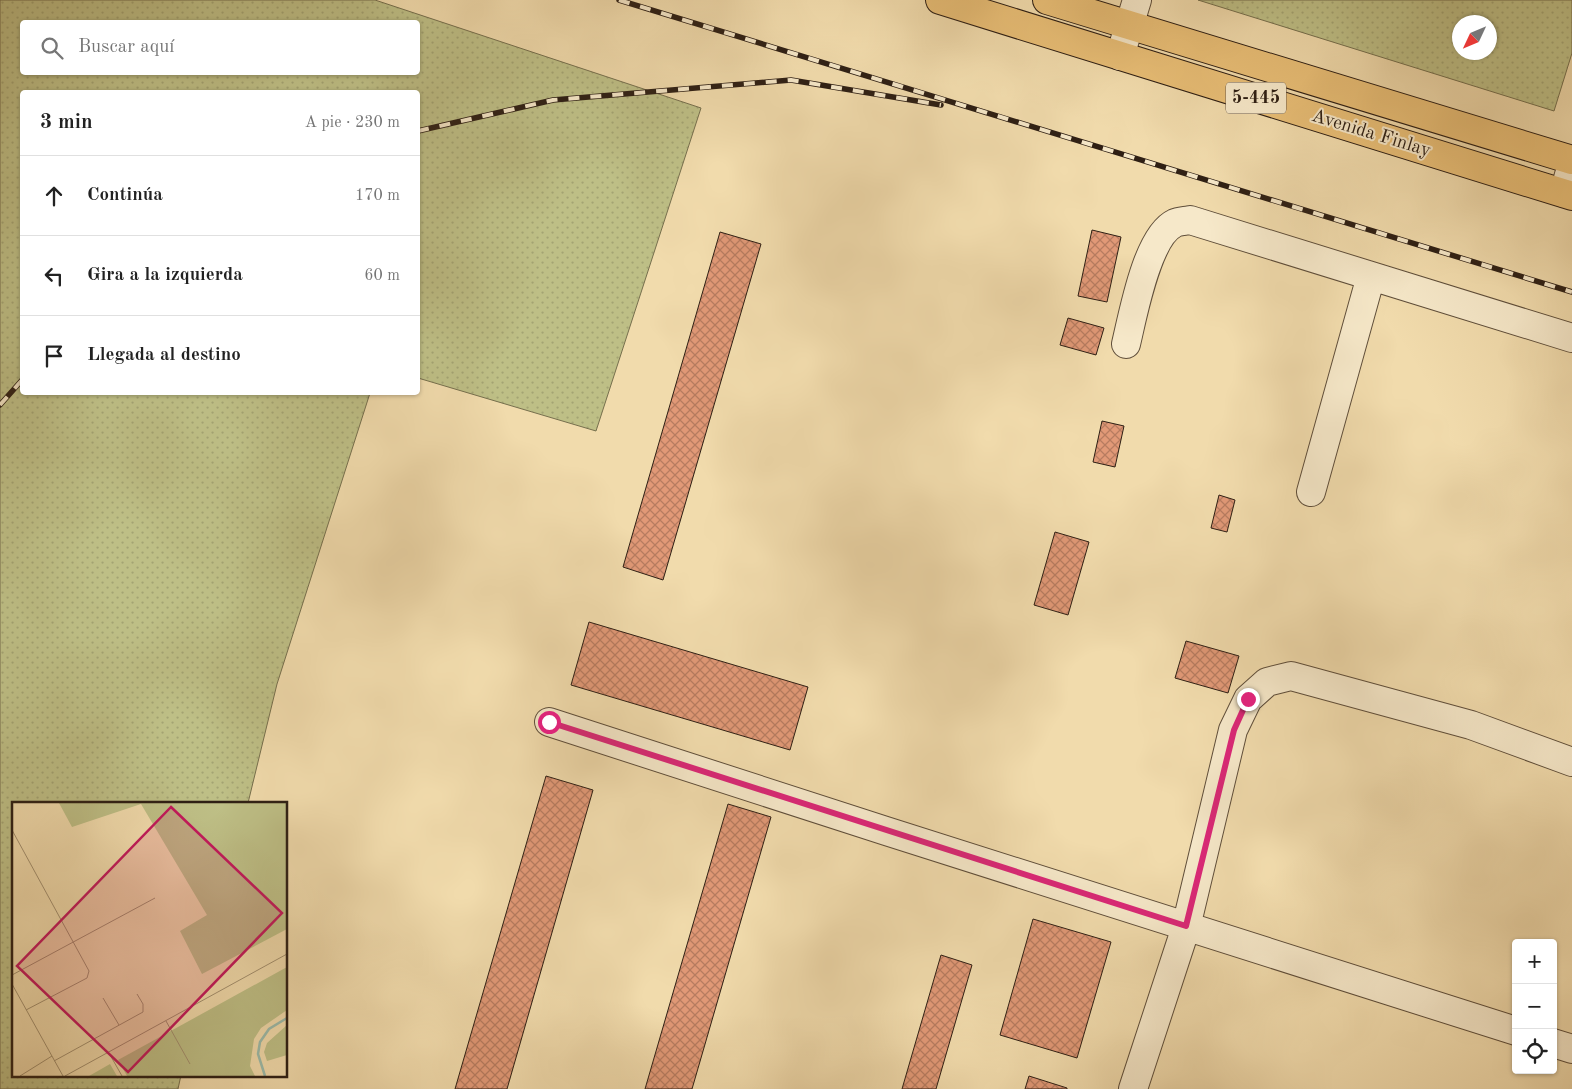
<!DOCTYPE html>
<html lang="es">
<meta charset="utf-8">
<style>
:root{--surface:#fff;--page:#f2f2f2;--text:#222;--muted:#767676;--line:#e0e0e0}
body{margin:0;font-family:"Old Standard TT",serif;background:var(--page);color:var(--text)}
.controls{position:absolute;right:15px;bottom:15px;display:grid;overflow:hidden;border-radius:5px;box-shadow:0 1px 4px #0004}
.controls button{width:45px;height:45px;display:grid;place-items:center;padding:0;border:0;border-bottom:1px solid var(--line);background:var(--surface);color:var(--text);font:25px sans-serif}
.compass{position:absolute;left:1452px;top:15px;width:45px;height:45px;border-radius:50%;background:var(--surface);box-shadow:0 1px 4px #0004;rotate:226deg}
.stop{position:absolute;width:15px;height:15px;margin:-11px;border:4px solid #db2777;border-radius:50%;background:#fff}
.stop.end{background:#db2777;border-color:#fff;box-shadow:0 1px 5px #0008}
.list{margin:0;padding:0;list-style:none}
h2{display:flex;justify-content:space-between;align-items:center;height:65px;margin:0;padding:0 20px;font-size:21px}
h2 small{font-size:16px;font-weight:400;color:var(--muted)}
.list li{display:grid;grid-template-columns:32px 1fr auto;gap:15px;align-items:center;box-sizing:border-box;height:80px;padding:0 20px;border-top:1px solid var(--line)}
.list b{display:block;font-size:19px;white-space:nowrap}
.list em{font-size:16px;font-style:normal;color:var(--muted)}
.icon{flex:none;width:28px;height:28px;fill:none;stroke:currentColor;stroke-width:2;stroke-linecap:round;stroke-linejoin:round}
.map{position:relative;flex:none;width:1572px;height:1089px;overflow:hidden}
.search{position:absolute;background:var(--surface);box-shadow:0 1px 4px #0004;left:20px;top:20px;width:400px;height:55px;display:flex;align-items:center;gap:12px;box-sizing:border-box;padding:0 18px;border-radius:5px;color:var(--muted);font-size:19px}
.panel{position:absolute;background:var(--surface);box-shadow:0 1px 4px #0004;left:20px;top:90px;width:400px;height:305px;border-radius:5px}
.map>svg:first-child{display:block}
</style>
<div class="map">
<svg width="1572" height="1089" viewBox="0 0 1572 1089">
<defs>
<pattern id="grass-dots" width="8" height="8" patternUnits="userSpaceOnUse" patternTransform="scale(1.25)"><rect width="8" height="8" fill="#bebf86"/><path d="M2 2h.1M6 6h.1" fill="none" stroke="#a4a473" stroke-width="1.8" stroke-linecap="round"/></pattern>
<pattern id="building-cross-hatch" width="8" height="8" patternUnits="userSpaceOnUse" patternTransform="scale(1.25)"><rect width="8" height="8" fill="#e19977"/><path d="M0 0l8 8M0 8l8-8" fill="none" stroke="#b77c60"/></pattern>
</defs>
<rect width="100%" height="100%" fill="#f1dbac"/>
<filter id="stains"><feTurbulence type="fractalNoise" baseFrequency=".004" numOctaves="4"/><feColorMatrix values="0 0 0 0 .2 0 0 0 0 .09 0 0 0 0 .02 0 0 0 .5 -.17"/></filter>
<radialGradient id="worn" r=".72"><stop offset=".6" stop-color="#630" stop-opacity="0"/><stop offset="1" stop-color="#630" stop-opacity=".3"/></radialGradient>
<path fill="url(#grass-dots)" stroke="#766f4d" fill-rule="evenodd" d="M0 0H375L701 108 596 431 418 378V92H22V392L370 393 277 684 248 803H14V1075H181L178 1089H0ZM22 22H418V72H22Z
M1198 0H1572V53L1554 111ZM1460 22H1490V52H1460Z"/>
<path fill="url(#building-cross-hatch)" stroke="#2e1f14" d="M1092 230 1121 237 1107 302 1078 296Z
M720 232 761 244 663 580 623 567Z
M1068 318 1104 328 1096 355 1060 345Z
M1102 421 1124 426 1115 467 1093 462Z
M1219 495 1235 500 1227 532 1211 528Z
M1055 532 1089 542 1068 615 1034 605Z
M589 622 808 687 790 750 571 685Z
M1186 641 1239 656 1228 693 1175 678Z
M546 776 593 790 507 1089H455Z
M728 804 771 817 692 1089H645Z
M1033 919 1111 942 1077 1058 1000 1035Z
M941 955 972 965 936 1089H902Z
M1029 1076 1067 1088V1089H1025Z"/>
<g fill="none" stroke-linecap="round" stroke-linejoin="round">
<g stroke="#5f4e3a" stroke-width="30">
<path id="minor" d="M1120 56 1137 0
M1564 193 1572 164
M1126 344C1133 315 1147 236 1175 223 1179 221 1186 221 1190 220L1572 338
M1311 492 1371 276
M549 722 886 831 1516 1031
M1553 1043 1572 1049
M1133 1089 1186 927 1233 730 1248 699 1267 682 1291 676 1471 725 1572 762"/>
</g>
<g stroke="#2e1f14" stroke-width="30">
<path id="highway" d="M940 0 1572 196
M1047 0 1572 160"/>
</g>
<use href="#minor" stroke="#f6e8c9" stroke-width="28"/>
<use href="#highway" stroke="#e8be76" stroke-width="28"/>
<g stroke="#2e1f14" stroke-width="5.5">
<path id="rail" d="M619 0 1572 292
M418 131 553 100 791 80 941 105
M0 405 22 380"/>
</g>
<use href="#rail" stroke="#f6e8c9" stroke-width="4" stroke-dasharray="11" stroke-linecap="butt"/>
</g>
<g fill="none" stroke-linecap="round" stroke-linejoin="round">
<path stroke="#db2777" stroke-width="6" d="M549 722 1186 926 1234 730 1248 699"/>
</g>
<g text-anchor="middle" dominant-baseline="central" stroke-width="4" stroke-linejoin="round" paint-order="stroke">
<rect fill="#f6e8c9" stroke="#6a5b4a" stroke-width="1" x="1226" y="82.5" width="60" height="31" rx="4"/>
<g font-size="18" font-weight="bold" fill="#2e1f14">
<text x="1256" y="98">5-445</text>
</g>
<g font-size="19" fill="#2e1f14" stroke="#f6e8c9">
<text transform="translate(1371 134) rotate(17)">Avenida Finlay</text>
</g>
</g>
<g transform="translate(12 802)">
<rect width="275" height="275" fill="#f1dbac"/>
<path d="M47 1H275V127L190 172 168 129 195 113 129 2 60 25ZM275 165V208L249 226 242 237 238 264 243 274H115L106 258ZM275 223V253L255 259 252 250 255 241ZM98 262 105 274H77Z" fill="#bebf86"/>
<path fill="none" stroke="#9bbbab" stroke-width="2.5" d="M253 274 246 252 248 240 257 227 275 216"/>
<path fill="none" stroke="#a3906f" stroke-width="1" d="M0 28 77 169 75 176 14 208M0 173 143 96M0 182 51 274M91 196 107 223M154 219 178 262M97 251 110 274M42 259 131 210V202L125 192M8 274 40 254M53 274 275 152"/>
<path fill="#c2185b" fill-opacity="0.15" stroke="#c2185b" stroke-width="2.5" d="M159 5 270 111 116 270 5 164Z"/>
<rect width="275" height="275" fill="none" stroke="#2e1f14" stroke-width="2.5"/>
</g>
<rect width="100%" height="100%" filter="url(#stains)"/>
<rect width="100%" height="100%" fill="url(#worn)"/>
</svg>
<div class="controls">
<button>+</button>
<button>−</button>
<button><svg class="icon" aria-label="locate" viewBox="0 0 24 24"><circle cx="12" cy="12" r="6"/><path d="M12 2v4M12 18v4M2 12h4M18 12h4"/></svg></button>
</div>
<svg class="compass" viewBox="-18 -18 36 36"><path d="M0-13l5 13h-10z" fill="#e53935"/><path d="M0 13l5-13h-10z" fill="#767676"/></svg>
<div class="stop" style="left:549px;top:722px"></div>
<div class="stop end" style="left:1248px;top:699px"></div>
<div class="search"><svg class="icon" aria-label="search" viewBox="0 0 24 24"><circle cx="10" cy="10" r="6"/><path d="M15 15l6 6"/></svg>Buscar aquí</div>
<section class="panel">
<h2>3 min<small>A pie · 230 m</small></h2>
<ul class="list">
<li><svg class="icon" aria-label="ahead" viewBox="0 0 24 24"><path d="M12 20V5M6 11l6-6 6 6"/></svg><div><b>Continúa</b></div><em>170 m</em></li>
<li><svg class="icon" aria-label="left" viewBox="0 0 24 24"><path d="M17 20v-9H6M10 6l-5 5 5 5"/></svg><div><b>Gira a la izquierda</b></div><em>60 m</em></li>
<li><svg class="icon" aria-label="arrive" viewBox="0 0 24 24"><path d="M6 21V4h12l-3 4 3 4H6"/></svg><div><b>Llegada al destino</b></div></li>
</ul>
</section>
</div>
